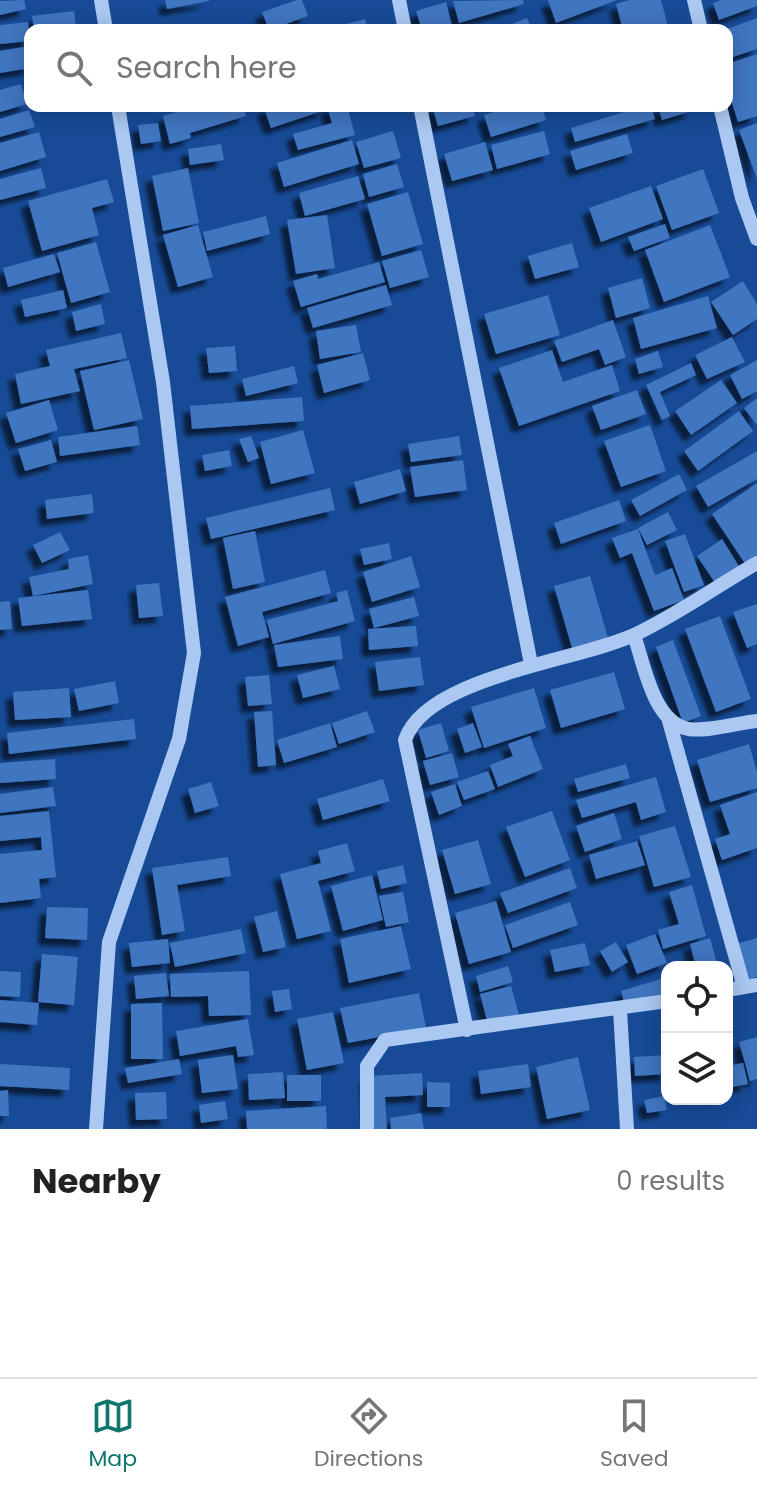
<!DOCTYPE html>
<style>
:root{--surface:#fff;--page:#f2f2f2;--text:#222;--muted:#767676;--line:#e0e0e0;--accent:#0f766e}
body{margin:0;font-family:Poppins,sans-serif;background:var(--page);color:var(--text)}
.controls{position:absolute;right:24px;bottom:24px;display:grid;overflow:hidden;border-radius:16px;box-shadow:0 4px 20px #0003}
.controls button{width:72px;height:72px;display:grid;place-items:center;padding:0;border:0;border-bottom:2px solid var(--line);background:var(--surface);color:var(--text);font:40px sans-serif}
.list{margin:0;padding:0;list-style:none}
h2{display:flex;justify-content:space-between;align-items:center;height:104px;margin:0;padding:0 32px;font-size:34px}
h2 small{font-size:26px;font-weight:400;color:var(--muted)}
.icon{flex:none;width:44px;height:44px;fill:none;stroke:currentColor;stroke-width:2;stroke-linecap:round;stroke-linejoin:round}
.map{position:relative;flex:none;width:757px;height:1129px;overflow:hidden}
.search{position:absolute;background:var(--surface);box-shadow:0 4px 20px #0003;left:24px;right:24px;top:24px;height:88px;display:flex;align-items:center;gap:20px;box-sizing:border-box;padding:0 28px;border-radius:16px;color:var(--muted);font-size:30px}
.sheet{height:248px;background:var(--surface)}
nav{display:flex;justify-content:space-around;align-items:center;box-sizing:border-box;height:112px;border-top:2px solid var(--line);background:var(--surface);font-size:22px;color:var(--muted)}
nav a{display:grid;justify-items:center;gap:4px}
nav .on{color:var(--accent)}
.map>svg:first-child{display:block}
</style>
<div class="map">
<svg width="757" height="1129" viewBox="0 0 757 1129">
<defs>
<filter id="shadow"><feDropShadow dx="-7" dy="7" stdDeviation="2" flood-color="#0009"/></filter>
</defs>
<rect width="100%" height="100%" fill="#174b97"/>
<path fill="#3f75bf" filter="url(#shadow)" d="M24 0 26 9 0 15V1Z
M165 0H209V1L167 9Z
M297 0H302L308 16 269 30 262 12Z
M523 0 524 4 459 23 453 1Z
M548 0H617L556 23Z
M629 0H661L669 30H623L616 4Z
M721 0H757V6L719 20 713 3Z
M446 2 453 30H422L416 11Z
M74 11 76 27 34 30 32 16Z
M527 18 532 30H497Z
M757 18V49L730 58 727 29Z
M365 19 368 30H327V29Z
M28 22 30 41 0 44V25Z
M30 46V68L0 73V51Z
M757 54V116L738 122 727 87V64Z
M21 84 27 104 0 112V90Z
M196 106H243L246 116 190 133 191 138 170 144 163 116Z
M270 106H324L325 110 271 128 264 108Z
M327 106H347L355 135 298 150 293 134 332 123Z
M432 106H472L475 116 438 126Z
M513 106H542L546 120 491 137 484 115Z
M644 106H651L655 119 575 142 571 128Z
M658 106H691L692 111 662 120Z
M29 110 35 127 0 137V119Z
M158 123 161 141 141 144 138 125Z
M757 123V179L739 130Z
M393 131 401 158 364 168 356 142Z
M544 131 550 154 497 169 491 145Z
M39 132 46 157 0 171V143Z
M627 134 633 153 576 170 570 151Z
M352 140 359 164 284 187 277 163Z
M485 142 493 170 452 181 444 154Z
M221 144 224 160 190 165 188 149Z
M397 164 404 187 369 197 363 174Z
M41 168 46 188 0 200V179Z
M188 168 199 223 163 231 152 176Z
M703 169 719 213 672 230 656 186Z
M358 176 365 199 305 216 299 193Z
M107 179 114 202 92 208 99 235 42 251 28 201Z
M651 186 663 219 601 242 589 208Z
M408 192 423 244 382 256 367 204Z
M327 215 335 268 296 274 287 220Z
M266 216 270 234 207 251 203 232Z
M665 224 670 238 634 251 628 237Z
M198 225 213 277 178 287 163 235Z
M710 225 730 277 664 302 645 250Z
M96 242 110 292 71 303 57 253Z
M572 243 579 267 535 279 528 256Z
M421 250 429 277 390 288 382 261Z
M54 254 60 272 8 287 3 268Z
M379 262 385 282 301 307 293 281 317 274 318 279Z
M642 278 650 308 616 318 608 288Z
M743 281 757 304V319L733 335 711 302Z
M386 285 392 305 313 328 307 308Z
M63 290 67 308 25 317 21 300Z
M548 295 560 335 496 354 484 314Z
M708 296 717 328 641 349 633 318Z
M101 304 105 324 76 331 72 312Z
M613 320 626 357 605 365 599 349 562 362 554 341Z
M356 325 361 352 320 359 316 331Z
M121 333 127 358 74 369 80 391 21 404 15 374 50 366 46 350Z
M732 337 745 362 707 379 695 355Z
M235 346 237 371 209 373 206 348Z
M552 350 563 382 612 365 620 391 519 426 499 368Z
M658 351 663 367 639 374 635 359Z
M363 353 370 380 324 393 317 365Z
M129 360 143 419 94 430 80 371Z
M757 360V391L742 399 730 375Z
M691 363 696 375 660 392 670 416 662 420 646 385Z
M294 366 298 383 246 396 242 379Z
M721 380 737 403 691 435 675 411Z
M637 390 646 414 601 430 592 406Z
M302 397 304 421 192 429 190 406Z
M757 398V425L744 408Z
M49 400 58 430 16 443 6 413Z
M739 411 753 431 698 471 684 451Z
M650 425 666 471 621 487 604 441Z
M137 426 140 445 60 456 58 437Z
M303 430 315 473 271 484 260 442Z
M251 436 259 458 248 462 239 439Z
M459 436 462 455 411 462 408 444Z
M51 440 57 462 25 471 18 449Z
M229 450 232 466 205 471 202 455Z
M757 451V479L708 507 696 486Z
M463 460 467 490 415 497 410 467Z
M400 469 406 491 360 504 354 482Z
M679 474 687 490 640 516 631 500Z
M757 483V557L746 565 712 514Z
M330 488 335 510 211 539 206 518Z
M92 494 94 513 47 519 45 500Z
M619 500 626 521 561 544 554 523Z
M668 512 677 530 647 545 638 528Z
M638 529 655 575 672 568 684 600 654 611 632 553 620 558 612 538Z
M255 531 265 582 233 589 223 538Z
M60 532 70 550 42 563 33 545Z
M685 534 704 585 684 592 665 541Z
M722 539 740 568 716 584 697 556Z
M389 543 392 559 364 565 360 549Z
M88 555 93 584 33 596 29 577 69 569 68 559Z
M411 556 420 587 372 602 363 572Z
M325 570 331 593 262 612 269 637 238 646 225 597Z
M590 576 608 638 572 648 554 586Z
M159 583 163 616 139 618 136 585Z
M88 590 92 619 22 626 18 598Z
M347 590 355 621 273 644 267 620 338 601 336 593Z
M414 597 419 616 374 628 369 609Z
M10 601 12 629 0 630V602Z
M757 604V644L747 648 733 612Z
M720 616 751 699 716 712 685 629Z
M416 626 418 646 369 650 368 629Z
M340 636 343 659 278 667 274 645Z
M673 640 701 716 683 723 656 647Z
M420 657 424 685 379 691 375 662Z
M334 666 340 689 303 698 297 675Z
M614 672 625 709 561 728 550 690Z
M269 675 272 704 248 706 245 677Z
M115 681 119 703 79 711 74 689Z
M69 688 71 717 15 720 13 692Z
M534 688 546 728 484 748 471 707Z
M272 711 276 765 258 767 254 712Z
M367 711 375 732 339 744 332 723Z
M134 719 136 739 9 754 7 733Z
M330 723 337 747 284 763 277 740Z
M441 723 449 751 426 758 418 730Z
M473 723 482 747 465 753 457 729Z
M530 736 543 769 498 787 490 765 513 756 508 744Z
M749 744 757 772V788L710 802 697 760Z
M452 753 459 777 430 785 423 761Z
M55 759 56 779 0 783V763Z
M626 764 630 778 578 792 574 779Z
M488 771 495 789 464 800 457 782Z
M656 777 666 812 641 820 636 802 582 818 576 800Z
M383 779 390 801 323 820 317 799Z
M211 782 219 806 195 813 188 789Z
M455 784 462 806 439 815 431 792Z
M53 787 56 806 0 813V794Z
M757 792V848L722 860 715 839 730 834 720 805Z
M49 811 56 877 39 879 41 898 0 903V854L42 850 41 837 0 841V816Z
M552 811 570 860 525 877 506 827Z
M614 813 622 839 585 852 576 826Z
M675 826 691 877 654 887 639 836Z
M478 840 491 884 455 894 442 850Z
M637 841 645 865 596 879 589 855Z
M347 843 355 871 318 881 331 931 297 939 280 874 321 863 318 851Z
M228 857 231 876 177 885 185 931 162 935 152 868Z
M403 865 407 883 381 889 377 871Z
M570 868 577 888 508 913 500 893Z
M372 875 383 920 343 931 331 886Z
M692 885 706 936 663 949 658 930 679 924 669 892Z
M403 892 409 922 386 927 379 896Z
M496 901 511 952 469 964 455 913Z
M570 902 578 925 513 948 505 925Z
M47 907 88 908 87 940 45 938Z
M277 911 286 947 263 952 254 917Z
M401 926 411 969 349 983 340 939Z
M241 929 246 953 175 967 170 943Z
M655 934 667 963 637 974 626 945Z
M710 938 718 967H696L690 944Z
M757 938V977L747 980 736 944Z
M168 939 170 963 132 967 129 943Z
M616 942 628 962 612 972 600 951Z
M585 943 590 965 555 972 550 950Z
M42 954 78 957 74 1005 38 1002Z
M508 966 513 982 480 992 476 976Z
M0 971 21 972 20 997 0 996Z
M249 971 251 1015 209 1016 208 996 171 997 170 974Z
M166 973 169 996 136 999 134 976Z
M667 977V994L625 1006 621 991Z
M511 986 519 1015 488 1024 480 994Z
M289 989 292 1009 275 1012 272 991Z
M419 993 426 1028 348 1043 340 1008Z
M0 1000 39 1003 37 1025 0 1022Z
M162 1003 163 1059H131V1004Z
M333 1012 344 1063 307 1070 297 1019Z
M248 1019 254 1055 238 1057 236 1046 180 1056 176 1031Z
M757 1037V1079L750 1081 739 1042Z
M233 1055 238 1089 202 1093 198 1060Z
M667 1055V1074L635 1076 634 1057Z
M578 1057 590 1110 547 1119 536 1067Z
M179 1059 182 1074 128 1083 125 1068Z
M743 1063 748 1084 727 1088V1066Z
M0 1064 70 1068 69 1090 0 1086Z
M528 1064 531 1087 481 1094 478 1071Z
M283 1072 285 1098 249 1100 248 1074Z
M422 1073 423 1095 385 1097 387 1129H370L367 1076Z
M287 1075H321V1101H287Z
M427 1082 450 1083V1107H427Z
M8 1090 9 1116H0V1091Z
M166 1092 167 1119 136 1120 135 1093Z
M664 1096 667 1110 647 1113 644 1100Z
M225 1101 228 1119 201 1123 199 1105Z
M326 1106 327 1129H247L246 1111Z
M421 1113 424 1129H391L390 1118Z"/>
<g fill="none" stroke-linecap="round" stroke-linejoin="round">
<path stroke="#aac8f1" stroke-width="14" d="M101 0 106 30
M399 0 405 30
M694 0 701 30
M420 106 531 664
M720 106 742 198 757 239
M634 635C644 664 653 722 688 729 708 732 737 723 757 721
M669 721 744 987
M727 990 757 985
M620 1010 627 1129
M467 1030 405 740C426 676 580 661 636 634 678 614 717 586 757 563
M96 1129 109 942 179 739 194 653 163 382 118 106
M367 1129V1066L385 1040 667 1001"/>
</g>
</svg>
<div class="controls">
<button><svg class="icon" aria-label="locate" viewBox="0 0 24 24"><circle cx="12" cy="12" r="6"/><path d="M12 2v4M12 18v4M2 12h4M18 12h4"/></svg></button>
<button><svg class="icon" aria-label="layers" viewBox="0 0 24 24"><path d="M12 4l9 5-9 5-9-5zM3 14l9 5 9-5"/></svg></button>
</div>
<div class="search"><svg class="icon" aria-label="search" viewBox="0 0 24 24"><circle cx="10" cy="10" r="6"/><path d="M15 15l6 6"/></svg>Search here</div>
</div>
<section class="sheet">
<h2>Nearby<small>0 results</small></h2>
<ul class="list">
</ul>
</section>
<nav>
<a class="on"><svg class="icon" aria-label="map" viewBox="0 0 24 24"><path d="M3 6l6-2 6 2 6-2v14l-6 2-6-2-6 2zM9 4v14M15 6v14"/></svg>Map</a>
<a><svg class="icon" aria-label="directions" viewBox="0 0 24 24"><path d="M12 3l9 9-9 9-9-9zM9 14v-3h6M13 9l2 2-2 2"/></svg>Directions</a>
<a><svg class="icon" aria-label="saved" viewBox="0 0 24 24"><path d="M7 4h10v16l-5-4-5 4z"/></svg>Saved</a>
</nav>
